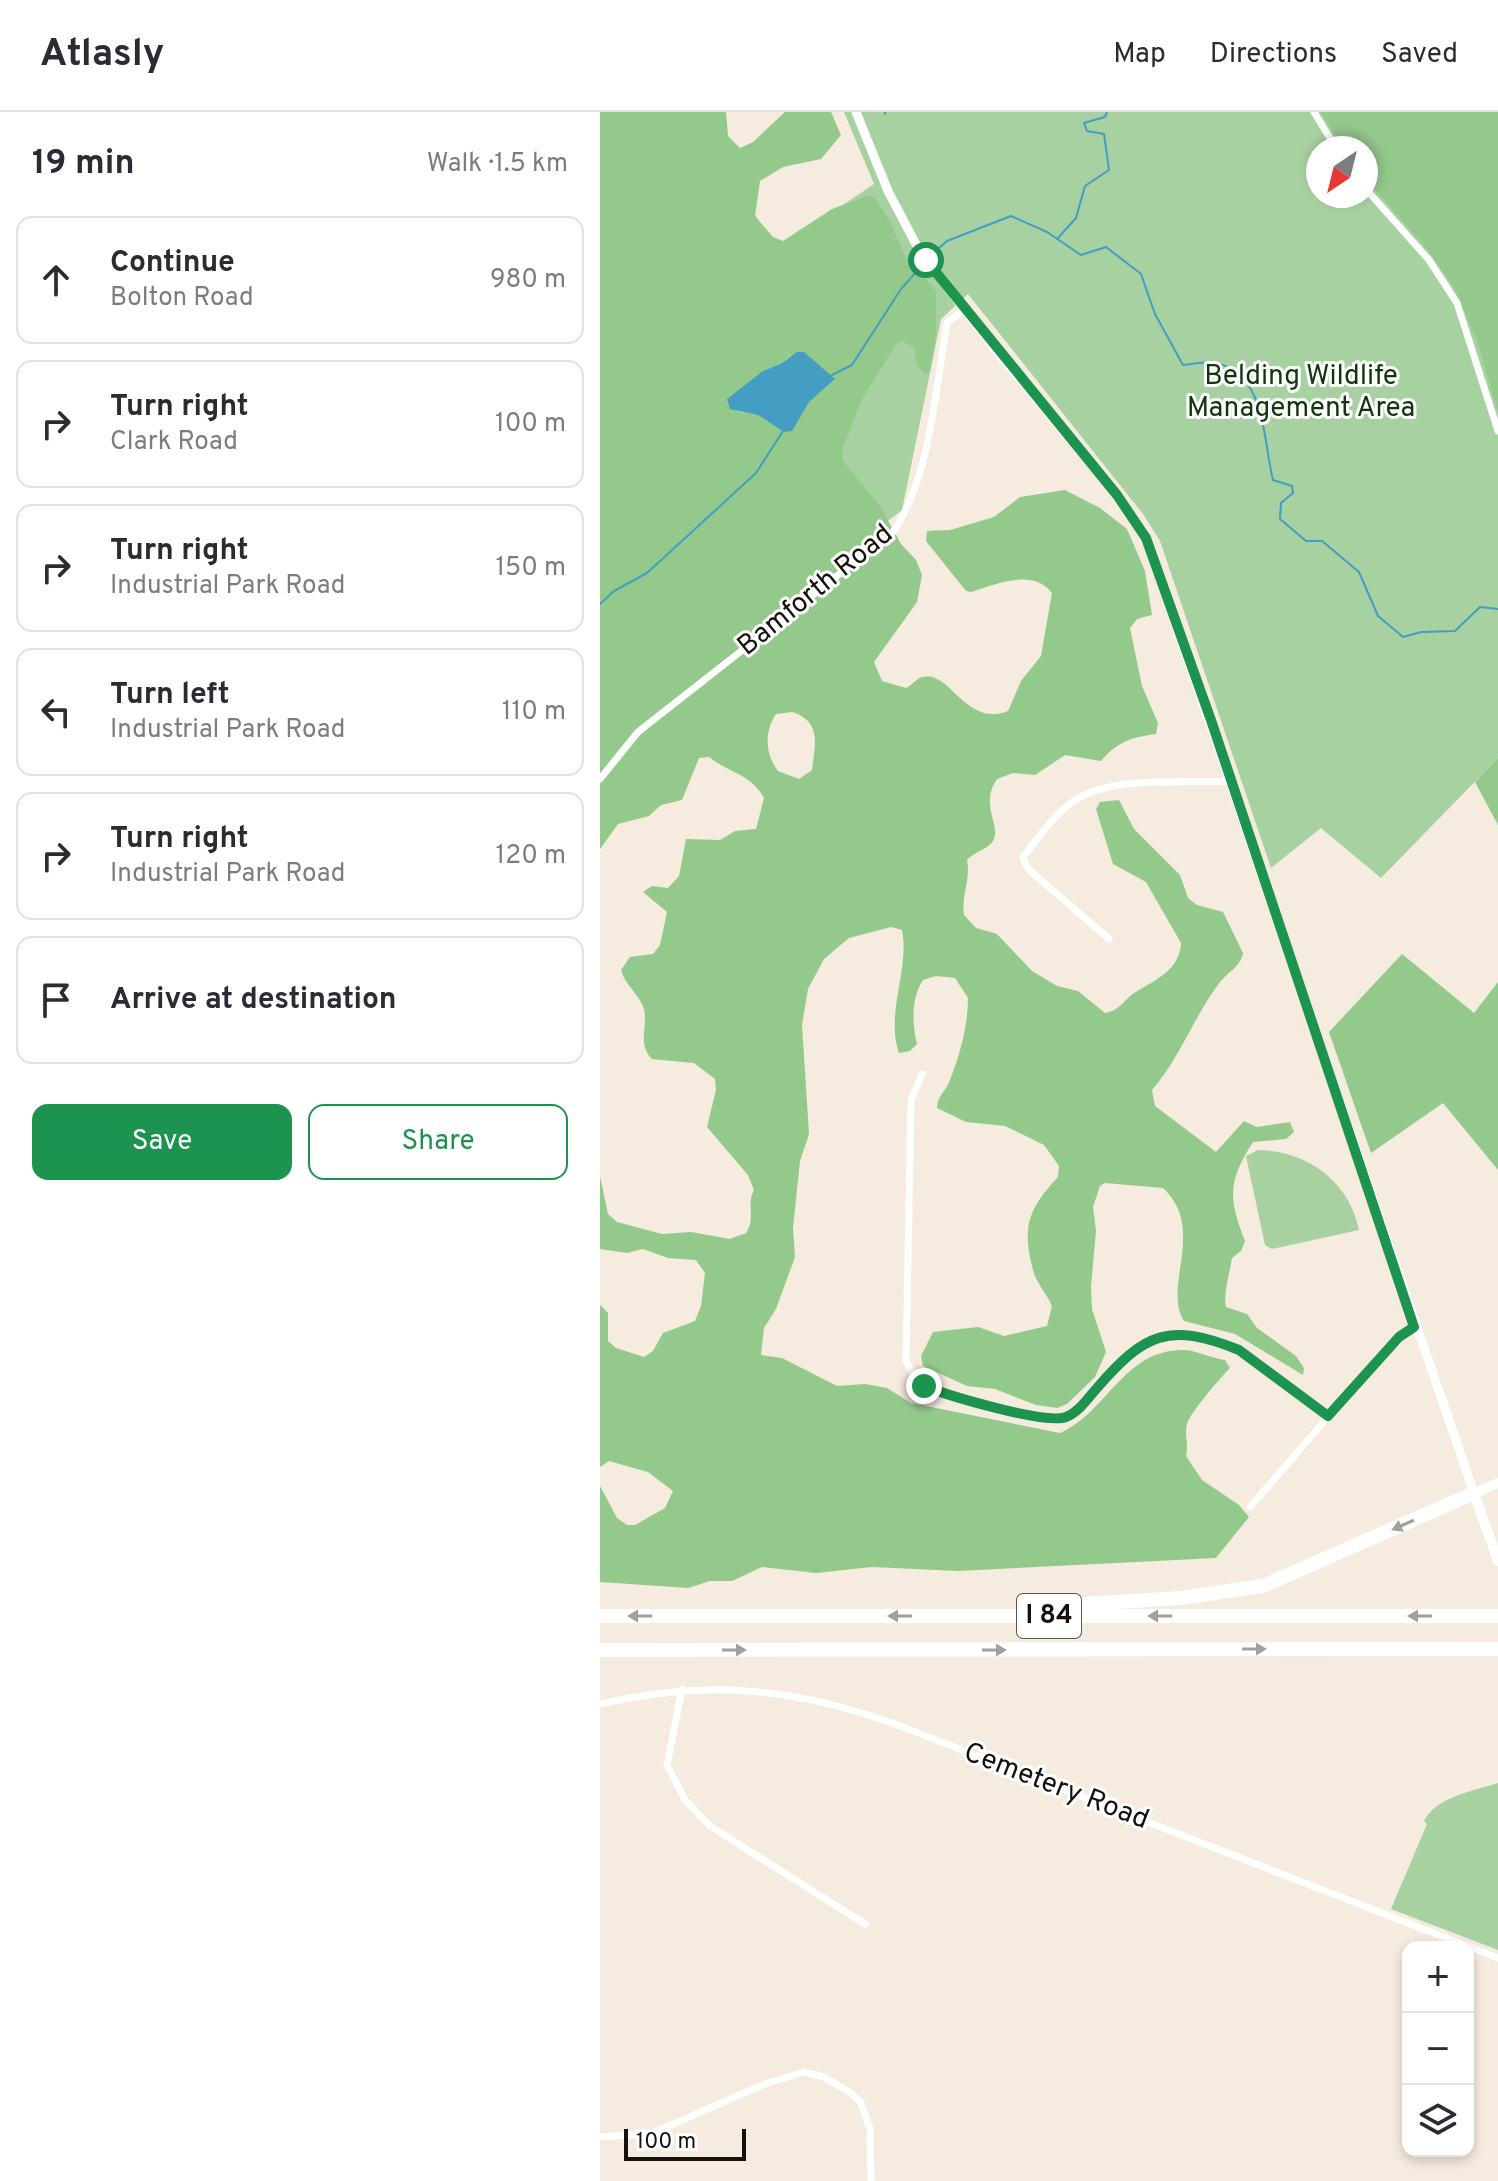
<!DOCTYPE html>
<meta charset="utf-8">
<style>
:root{--surface:#fff;--page:#f7f7f7;--text:#2b2b33;--muted:#7c7c81;--line:#e1e1e2;--accent:#1c944f}
body{margin:0;font-family:Overpass,sans-serif;background:var(--page);color:var(--text)}
.controls{position:absolute;right:24px;bottom:24px;display:grid;overflow:hidden;border-radius:16px;box-shadow:0 4px 12px #0003}
.controls button{width:72px;height:72px;display:grid;place-items:center;padding:0;border:0;border-bottom:2px solid var(--line);background:var(--surface);color:var(--text);font:40px sans-serif}
.compass{position:absolute;left:706px;top:24px;width:72px;height:72px;border-radius:50%;background:var(--surface);box-shadow:0 4px 12px #0003;rotate:215deg}
.scale{position:absolute;left:24px;bottom:20px;width:122px;box-sizing:border-box;padding-left:8px;border:4px solid #15110d;border-top:0;font-size:22px;line-height:28px;white-space:nowrap;color:#15110d;-webkit-text-stroke:6px #fff;paint-order:stroke}
.stop{position:absolute;width:24px;height:24px;margin:-18px;border:6px solid #1c944f;border-radius:50%;background:#fff}
.stop.end{background:#1c944f;border-color:#fff;box-shadow:0 2px 8px #0008}
.list{margin:0;padding:0;list-style:none}
h2{display:flex;justify-content:space-between;align-items:center;height:104px;margin:0;padding:0 32px;font-size:34px}
h2 small{font-size:26px;font-weight:400;color:var(--muted)}
.list li{display:grid;grid-template-columns:52px 1fr auto;gap:24px;align-items:center;box-sizing:border-box;height:128px;margin:0 16px 16px;padding:0 16px;border:2px solid var(--line);border-radius:16px}
.list b{display:block;font-size:30px;white-space:nowrap}
.list p{margin:0;font-size:26px;white-space:nowrap;color:var(--muted)}
.list em{font-size:26px;font-style:normal;color:var(--muted)}
.actions{display:flex;gap:16px;padding:24px 32px}
.actions a{flex:1;padding:18px 0;border:2px solid var(--accent);border-radius:16px;text-align:center;font-size:28px;color:var(--accent)}
.actions .main{background:var(--accent);color:#fff}
.icon{flex:none;width:44px;height:44px;fill:none;stroke:currentColor;stroke-width:2;stroke-linecap:round;stroke-linejoin:round}
.map{position:relative;flex:none;width:898px;height:2069px;overflow:hidden}
header{display:flex;align-items:center;gap:48px;box-sizing:border-box;height:112px;padding:0 40px;background:var(--surface);border-bottom:2px solid var(--line)}
header strong{font-size:38px}
nav{display:flex;gap:44px;margin-inline-start:auto;font-size:28px}
main{display:flex}
aside{flex:1;background:var(--surface)}
.map>svg:first-child{display:block}
</style>
<header>
<strong>Atlasly</strong>
<nav><a>Map</a><a>Directions</a><a>Saved</a></nav>
</header>
<main>
<aside>
<h2>19 min<small>Walk · 1.5 km</small></h2>
<ul class="list">
<li><svg class="icon" aria-label="ahead" viewBox="0 0 24 24"><path d="M12 20V5M6 11l6-6 6 6"/></svg><div><b>Continue</b><p>Bolton Road</p></div><em>980 m</em></li>
<li><svg class="icon" aria-label="right" viewBox="0 0 24 24"><path d="M7 20v-9h11M14 6l5 5-5 5"/></svg><div><b>Turn right</b><p>Clark Road</p></div><em>100 m</em></li>
<li><svg class="icon" aria-label="right" viewBox="0 0 24 24"><path d="M7 20v-9h11M14 6l5 5-5 5"/></svg><div><b>Turn right</b><p>Industrial Park Road</p></div><em>150 m</em></li>
<li><svg class="icon" aria-label="left" viewBox="0 0 24 24"><path d="M17 20v-9H6M10 6l-5 5 5 5"/></svg><div><b>Turn left</b><p>Industrial Park Road</p></div><em>110 m</em></li>
<li><svg class="icon" aria-label="right" viewBox="0 0 24 24"><path d="M7 20v-9h11M14 6l5 5-5 5"/></svg><div><b>Turn right</b><p>Industrial Park Road</p></div><em>120 m</em></li>
<li><svg class="icon" aria-label="arrive" viewBox="0 0 24 24"><path d="M6 21V4h12l-3 4 3 4H6"/></svg><div><b>Arrive at destination</b></div></li>
</ul>
<div class="actions"><a class="main">Save</a><a>Share</a></div>
</aside>
<div class="map">
<svg width="898" height="2069" viewBox="0 0 898 2069">
<rect width="100%" height="100%" fill="#f5ebde"/>
<path fill="#a8d1a1" fill-rule="evenodd" d="M0 0H114L171 142 274 72 244 0H898V646L781 766 721 716 671 756 560 429 543 402 368 182 341 207 302 398 47 594ZM718 36H766V84H718Z
M658 1038C707 1039 749 1069 759 1118L672 1137 665 1133 646 1044Z
M898 1671V1838L791 1797 827 1712 824 1709C836 1685 873 1679 898 1671Z"/>
<path fill="#94c98c" fill-rule="evenodd" d="M0 0H126L128 24 140 36 153 30 185 0H231L241 23 221 47 183 55 160 69 155 104 173 125 183 129 232 97 267 84 275 86 290 109 304 143 336 179V221L330 260 325 262 317 253 314 235 301 229 296 232 261 289 242 338 243 349 280 394 301 432 316 448 322 463 317 490 274 550 282 569 306 576C312 573 317 566 322 565 350 557 365 616 408 599L421 569 441 544 452 481C433 456 396 472 371 480L366 479 326 429 327 419 350 418 394 405 420 385 465 378 500 396 527 417 545 459 552 503 537 507 530 516 542 574 558 611 556 622C533 625 518 629 501 649L465 643 435 663 413 661 397 667C379 693 402 714 393 729 388 737 374 740 367 748 371 767 361 784 364 803L376 816 397 822 432 859 457 874 478 879 505 901C520 899 524 887 536 880 555 868 580 858 581 831L546 770 513 752 496 697 500 690 519 688 534 717 580 763 588 786 597 793 623 800 643 841C641 854 628 860 620 870 594 904 580 946 552 978L555 994 616 1040 644 1009 657 1015 690 1010 694 1020 686 1027 653 1030C628 1069 628 1086 645 1129L641 1139 632 1146C630 1161 623 1180 626 1195L647 1202 657 1216 696 1244 704 1256 703 1263 635 1222 584 1209C562 1174 607 1117 563 1076L505 1071 500 1074 493 1095 496 1119 491 1174 492 1197 506 1240 495 1265 467 1292 457 1296 436 1293 395 1277 367 1274 323 1254 321 1244 333 1220 378 1215 404 1224 447 1214 452 1194C447 1182 437 1172 434 1161 421 1116 428 1097 458 1065L459 1054 444 1033 405 1014 366 1010 337 996C338 982 346 980 350 968 360 943 368 913 368 886L355 866 336 864 323 868C311 886 312 912 317 932L310 939 299 941C285 902 310 857 302 818L291 815 249 826 224 847 208 877 202 913 209 1022 200 1049 193 1116 195 1145 176 1197 164 1216 161 1243 182 1246 237 1274 265 1272 287 1276 311 1291 460 1321C508 1300 523 1238 583 1238 596 1238 610 1246 625 1248L630 1256C622 1264 589 1302 587 1312 584 1323 589 1333 586 1344L602 1368 639 1393 649 1405 616 1446 358 1459 272 1455 216 1461 162 1455 132 1469H110L88 1476 0 1470V1374L17 1406 27 1413H35L65 1396 73 1379 48 1360 9 1349 0 1355V1193L8 1201V1229L16 1236 44 1245 53 1239 63 1221 95 1209 101 1194 105 1161 96 1148 68 1146 43 1137 27 1141 0 1137V1064L8 1102 17 1110 62 1122 91 1120 130 1127 146 1121C156 1106 146 1093 154 1078L148 1063 107 1015 116 978 115 967 94 951 52 947C37 932 48 915 44 897 40 883 24 872 21 858L30 845 53 842 60 833 67 800 43 780 52 774 68 776 79 764 86 727 120 728 135 719 156 717 164 686C151 662 129 661 109 645L99 646 82 688 61 693 49 704 18 712 0 737ZM190 243 234 269 209 290 184 320 158 303 138 300 127 292 163 259 182 252ZM192 600C222 609 215 633 212 658L199 667 178 659C165 642 164 620 176 602Z
M720 0H898V300L877 228 853 174 826 136 766 67V36H744Z
M898 646V713L875 670Z
M802 842 874 901 898 870V1058L843 991 771 1041 729 920Z"/>
<path fill="#449dc3" d="M197 240H204L235 267 209 290 192 319 184 320 158 303 130 297 127 287 163 259 181 252Z"/>
<g fill="none" stroke-linecap="round" stroke-linejoin="round">
<path stroke="#449dc3" stroke-width="2" d="M285 0V2
M457 127 476 106 485 74 509 58 504 22 487 19 484 11 505 5 507 0
M329 145 347 129 411 104 447 120 481 143 506 135 541 162 555 202 583 253C593 252 606 249 615 251 666 260 663 329 673 368L692 374 693 381 681 391 680 407 706 429H722L759 460 778 504 803 525 821 520 855 519 880 495 898 497
M232 263 252 253 301 177 325 150
M0 492 14 479 47 461 156 361 183 319"/>
<path stroke="#fff" stroke-width="7" d="M714 0 736 36
M766 77 829 148 857 191 898 319
M0 667 38 620 293 420C331 365 335 277 347 211L364 197
M509 827 428 757 423 746C438 725 456 700 477 687 513 664 589 671 631 669
M322 962 311 988 306 1249C311 1258 315 1267 324 1273 338 1284 450 1311 465 1305 479 1300 487 1286 496 1276 544 1222 568 1209 639 1238L728 1304
M650 1395 780 1245 814 1215
M82 1577 67 1653 85 1688 110 1714 265 1812
M0 1592C110 1567 197 1576 303 1615L898 1846
M0 2025 53 2021 162 1973 204 1960 224 1965 251 1981 261 1991 270 2017 271 2069"/>
<path stroke="#fff" stroke-width="9" d="M256 0 288 79 319 138 393 235 517 383 546 426 874 1381"/>
<path stroke="#fff" stroke-width="10" d="M898 1371 874 1381 898 1449"/>
<path stroke="#fff" stroke-width="14" d="M448 1500 466 1493 581 1486 663 1474 874 1381
M0 1504H898
M0 1538 898 1537"/>
</g>
<defs><path id="oneway-solid" d="M-6-.8H1V-3.2L6.5 0L1 3.2V.8H-6Z" transform="scale(2)"/></defs>
<g fill="#a1a09e">
<use href="#oneway-solid" transform="translate(803 1413) rotate(156)"/>
<use href="#oneway-solid" transform="translate(40 1504) rotate(180)"/>
<use href="#oneway-solid" transform="translate(300 1504) rotate(180)"/>
<use href="#oneway-solid" transform="translate(560 1504) rotate(180)"/>
<use href="#oneway-solid" transform="translate(820 1504) rotate(-180)"/>
<use href="#oneway-solid" transform="translate(654 1537)"/>
<use href="#oneway-solid" transform="translate(134 1538)"/>
<use href="#oneway-solid" transform="translate(394 1538)"/>
</g>
<g fill="none" stroke-linecap="round" stroke-linejoin="round">
<path stroke="#1c944f" stroke-width="10" d="M324 1274C347 1283 445 1313 466 1305 479 1300 488 1286 497 1276 544 1222 568 1209 639 1238L728 1304 799 1225 814 1215 612 611 546 426 517 383 326 148"/>
</g>
<g text-anchor="middle" dominant-baseline="central" stroke-width="6" stroke-linejoin="round" paint-order="stroke">
<rect fill="#fff" stroke="#5b5856" stroke-width="2" x="417" y="1482" width="64" height="44" rx="6"/>
<g font-size="26" font-weight="bold" fill="#15110d">
<text x="449" y="1504">I 84</text>
</g>
<g font-size="28" fill="#11350c" stroke="#fff">
<text x="701" y="265">Belding Wildlife<tspan x="701" dy="32">Management Area</tspan></text>
</g>
<g font-size="28" fill="#15110d" stroke="#fff">
<text transform="translate(216 479) rotate(-39)">Bamforth Road</text>
<text transform="translate(456 1675) rotate(21)">Cemetery Road</text>
</g>
</g>
</svg>
<div class="controls">
<button>+</button>
<button>−</button>
<button><svg class="icon" aria-label="layers" viewBox="0 0 24 24"><path d="M12 4l9 5-9 5-9-5zM3 14l9 5 9-5"/></svg></button>
</div>
<svg class="compass" viewBox="-18 -18 36 36"><path d="M0-13l5 13h-10z" fill="#e53935"/><path d="M0 13l5-13h-10z" fill="#7c7c81"/></svg>
<div class="scale">100 m</div>
<div class="stop" style="left:326px;top:148px"></div>
<div class="stop end" style="left:324px;top:1274px"></div>
</div>
</main>
